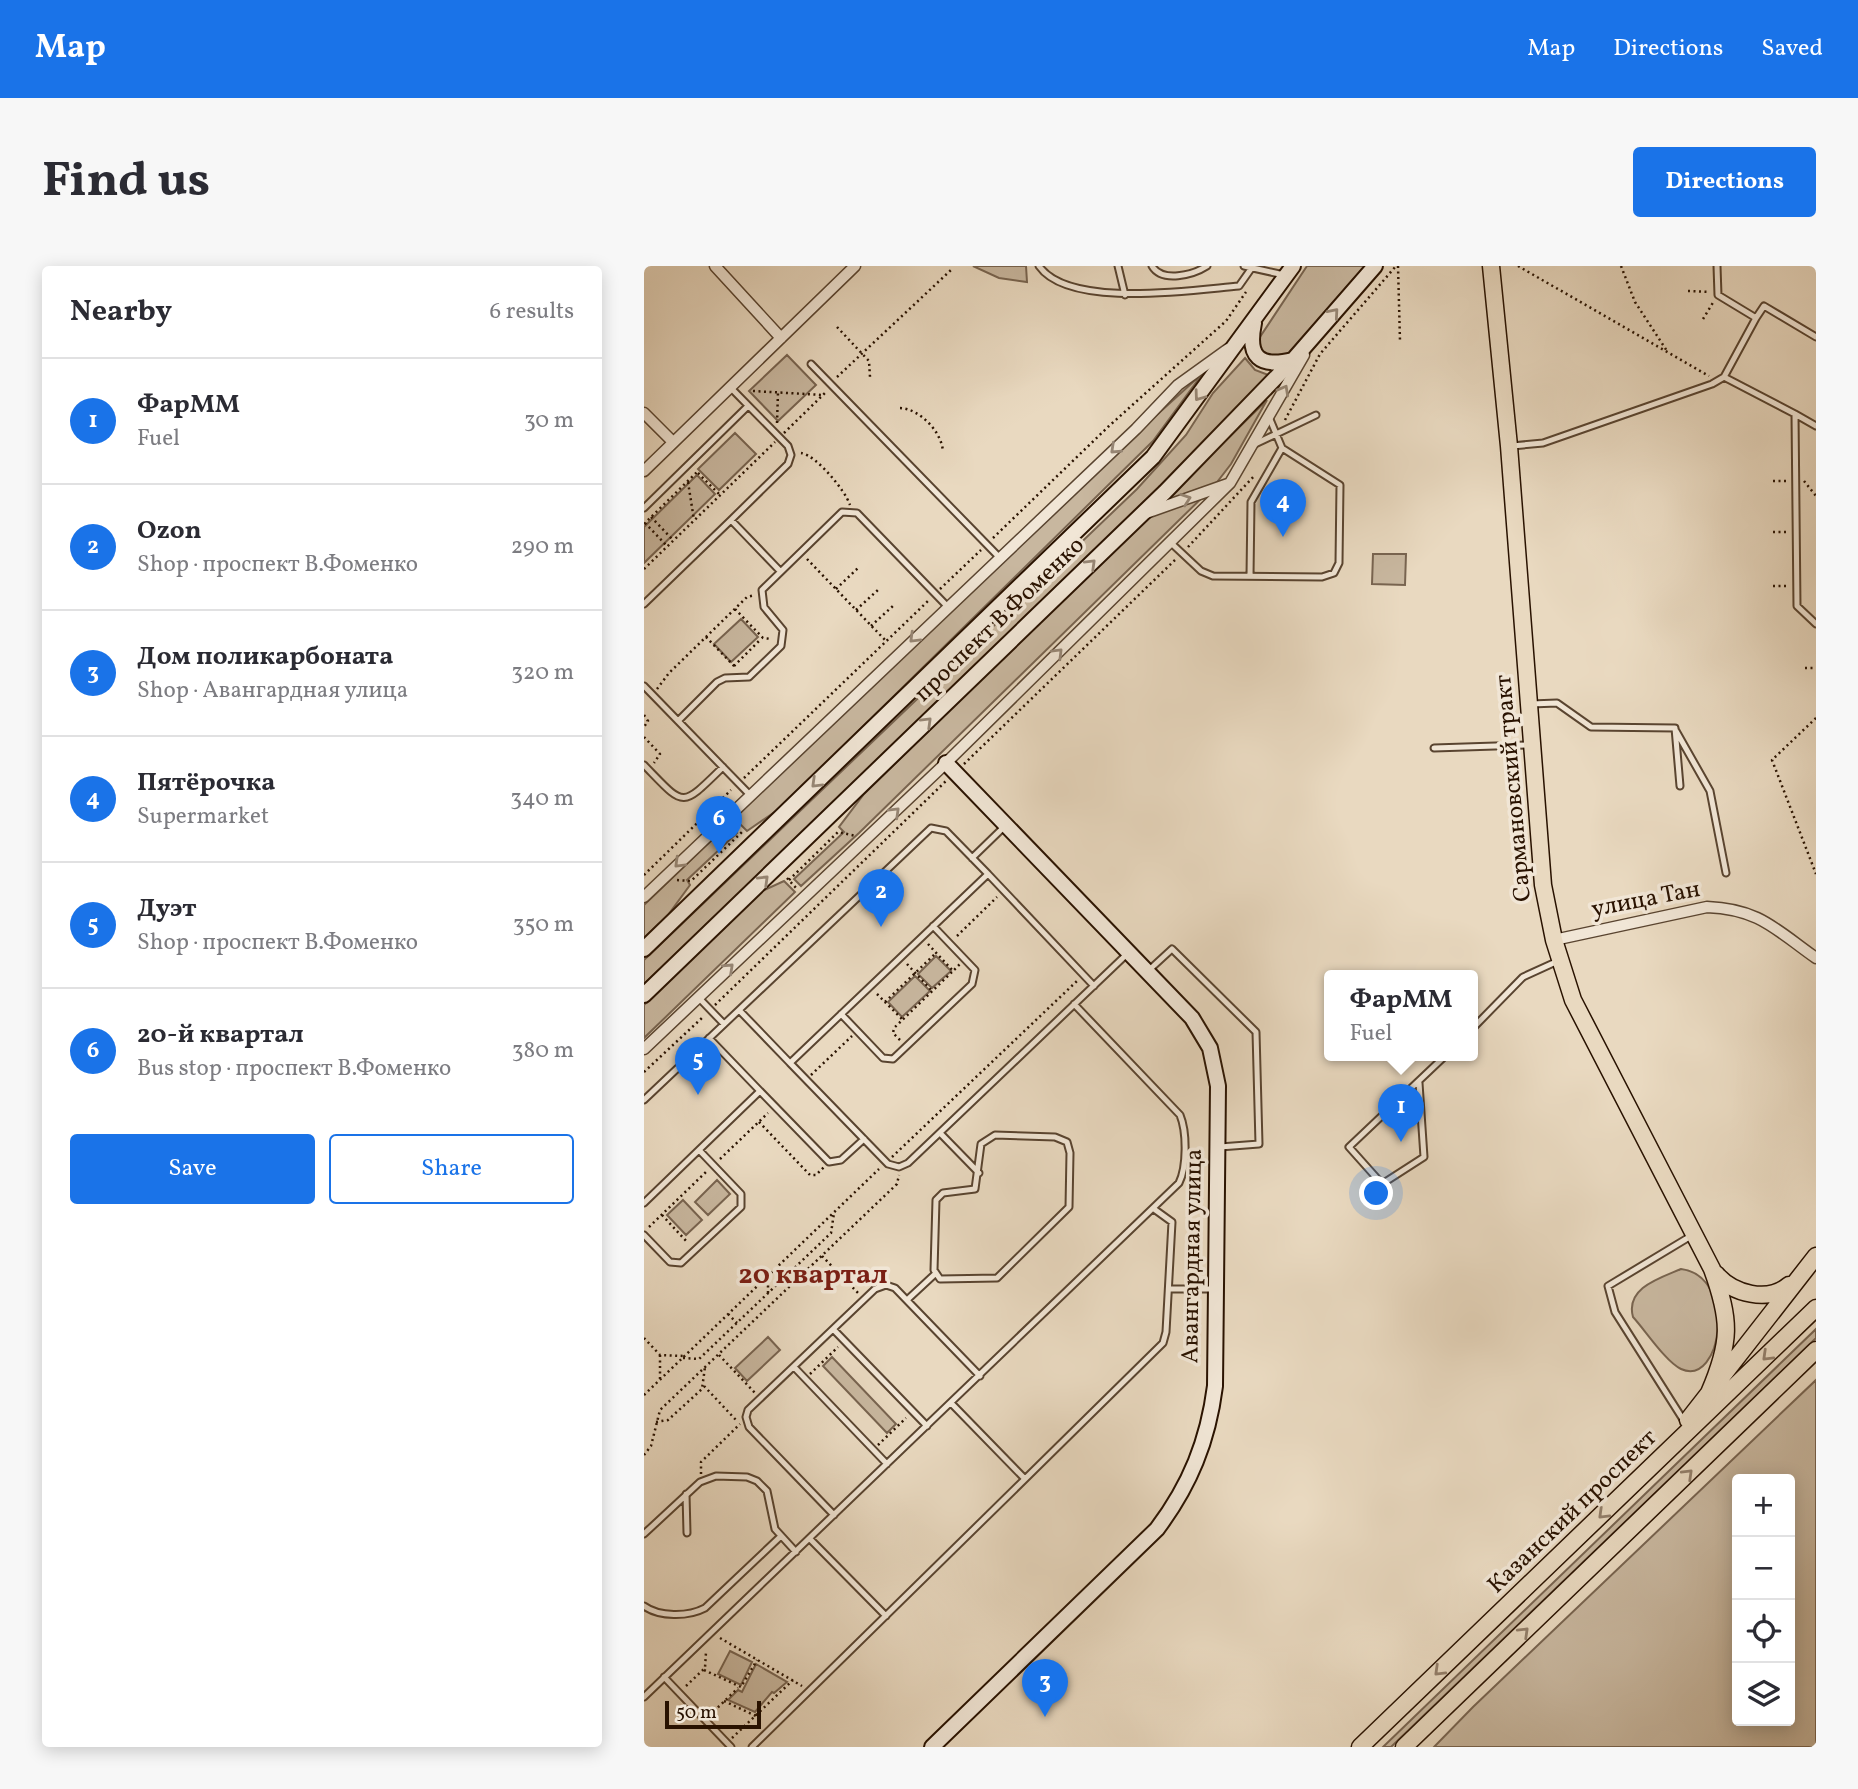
<!DOCTYPE html>
<meta charset="utf-8">
<style>
:root{--surface:#fff;--page:#f7f7f7;--text:#2b2b33;--muted:#7c7c81;--line:#e1e1e2;--accent:#1a73e8}
body{margin:0;font-family:Vollkorn,serif;background:var(--page);color:var(--text)}
.controls{position:absolute;right:21px;bottom:21px;display:grid;overflow:hidden;border-radius:7px;box-shadow:0 4px 18px #0003}
.controls button{width:63px;height:63px;display:grid;place-items:center;padding:0;border:0;border-bottom:2px solid var(--line);background:var(--surface);color:var(--text);font:35px sans-serif}
.scale{position:absolute;left:21px;bottom:18px;width:96px;box-sizing:border-box;padding-left:7px;border:4px solid #291200;border-top:0;font-size:19px;line-height:24px;white-space:nowrap;color:#291200;-webkit-text-stroke:5px #f1e6d6;paint-order:stroke}
.you{position:absolute;left:733px;top:928px;width:24px;height:24px;margin:-18px;border:5px solid #fff;border-radius:50%;background:#1a73e8;box-shadow:0 0 0 10px #1a73e833}
.badge{display:grid;place-items:center;width:46px;height:46px;border-radius:50%;background:var(--accent);color:#fff;font-size:23px;font-weight:700}
.pin{position:absolute;translate:-50% -58px;filter:drop-shadow(0 2px 4px #0008)}
.pin::after{content:'';position:absolute;top:37px;width:24px;height:21px;background:inherit;clip-path:polygon(0 0,100% 0,50% 100%)}
.popup{position:absolute;left:680px;top:704px;width:154px;height:91px;box-sizing:border-box;display:grid;place-content:center;border-radius:7px;background:var(--surface);filter:drop-shadow(0 2px 5px #0005);font-size:23px;white-space:nowrap;color:var(--muted)}
.popup b{font-size:26px;color:var(--text)}
.popup::after{content:'';position:absolute;left:50%;top:100%;margin-left:-14px;border:14px solid transparent;border-top-color:var(--surface)}
.list{margin:0;padding:0;list-style:none}
h2{display:flex;justify-content:space-between;align-items:center;height:91px;margin:0;padding:0 28px;font-size:30px}
h2 small{font-size:23px;font-weight:400;color:var(--muted)}
.list li{display:grid;grid-template-columns:46px 1fr auto;gap:21px;align-items:center;box-sizing:border-box;height:126px;padding:0 28px;border-top:2px solid var(--line)}
.list b{display:block;font-size:26px;white-space:nowrap}
.list p{margin:0;font-size:23px;white-space:nowrap;color:var(--muted)}
.list em{font-size:23px;font-style:normal;color:var(--muted)}
.actions{display:flex;gap:14px;padding:21px 28px}
.actions a{flex:1;padding:16px 0;border:2px solid var(--accent);border-radius:7px;text-align:center;font-size:24px;color:var(--accent)}
.actions .main{background:var(--accent);color:#fff}
.icon{flex:none;width:38px;height:38px;fill:none;stroke:currentColor;stroke-width:2;stroke-linecap:round;stroke-linejoin:round}
.map{position:relative;flex:none;width:1172px;height:1481px;overflow:hidden;border-radius:7px}
header{display:flex;align-items:center;gap:42px;box-sizing:border-box;height:98px;padding:0 35px;background:var(--accent);color:#fff}
header strong{font-size:33px}
nav{display:flex;gap:38px;margin-inline-start:auto;font-size:24px}
.intro{display:flex;align-items:center;justify-content:space-between;box-sizing:border-box;height:168px;padding:0 42px}
h1{margin:0;font-size:49px}
.button{padding:18px 32px;border-radius:7px;background:var(--accent);color:#fff;font-size:24px;font-weight:700}
main{display:flex;gap:42px;padding:0 42px}
aside{flex:1;background:var(--surface);border-radius:7px;box-shadow:0 4px 18px #0003}
.map>svg:first-child{display:block}
</style>
<header>
<strong>Map</strong>
<nav><a>Map</a><a>Directions</a><a>Saved</a></nav>
</header>
<div class="intro"><h1>Find us</h1><a class="button">Directions</a></div>
<main>
<aside>
<h2>Nearby<small>6 results</small></h2>
<ul class="list">
<li><span class="badge">1</span><div><b>ФарММ</b><p>Fuel</p></div><em>30 m</em></li>
<li><span class="badge">2</span><div><b>Ozon</b><p>Shop · проспект В.Фоменко</p></div><em>290 m</em></li>
<li><span class="badge">3</span><div><b>Дом поликарбоната</b><p>Shop · Авангардная улица</p></div><em>320 m</em></li>
<li><span class="badge">4</span><div><b>Пятёрочка</b><p>Supermarket</p></div><em>340 m</em></li>
<li><span class="badge">5</span><div><b>Дуэт</b><p>Shop · проспект В.Фоменко</p></div><em>350 m</em></li>
<li><span class="badge">6</span><div><b>20-й квартал</b><p>Bus stop · проспект В.Фоменко</p></div><em>380 m</em></li>
</ul>
<div class="actions"><a class="main">Save</a><a>Share</a></div>
</aside>
<div class="map">
<svg width="1172" height="1481" viewBox="0 0 1172 1481">
<rect width="100%" height="100%" fill="#e9d9c0"/>
<filter id="stains"><feTurbulence type="fractalNoise" baseFrequency=".00286" numOctaves="4"/><feColorMatrix values="0 0 0 0 .2 0 0 0 0 .09 0 0 0 0 .02 0 0 0 .5 -.17"/></filter>
<radialGradient id="worn" r=".72"><stop offset=".6" stop-color="#630" stop-opacity="0"/><stop offset="1" stop-color="#630" stop-opacity=".3"/></radialGradient>
<path fill="#c8b79f" stroke="#786450" stroke-width="2" fill-rule="evenodd" d="M329 0H382L383 16 355 12Z
M663 0H721L641 92 632 94 618 87 614 74Z
M143 89 172 119 134 155 105 125Z
M601 92 611 104 627 110 529 213 0 718V694L493 223 542 169 569 127Z
M559 107 509 175 135 543 103 565 90 552 451 205Z
M623 134 587 198 570 220 215 567 157 620 150 613 200 566 195 561 220 528Z
M91 167 112 188 75 224 54 203Z
M53 209 71 228 0 297V261Z
M729 288H762L761 319 728 318Z
M97 353 114 371 87 396 70 378Z
M84 558 93 567 43 614 46 619 24 649 0 672V639Z
M140 615 151 626 0 772V739L114 627Z
M292 690 307 705 288 722 274 708Z
M271 710 286 725 258 751 244 736Z
M73 914 86 928 64 949 51 936Z
M39 934 58 954 42 969 23 949Z
M1037 1003C1094 1010 1078 1122 1037 1103 1022 1096 1001 1064 989 1051 981 1022 1016 1012 1037 1003Z
M1172 1063V1072L747 1481H739Z
M124 1071 136 1084 103 1115 91 1102Z
M188 1091 252 1158 243 1167 179 1100Z
M1172 1114V1481H790L829 1441ZM1093 1213H1146V1455H1093Z
M86 1385 108 1396 97 1419 74 1408Z
M112 1398 143 1416 130 1427 128 1426 111 1446 84 1434 94 1424 98 1426Z"/>
<g fill="none" stroke-linecap="round" stroke-linejoin="round">
<g stroke="#594430" stroke-width="9">
<path id="lane" d="M395 0C425 43 548 24 595 20L609 0
M474 0 481 29
M508 0C518 17 549 9 563 0
M600 0 640 9
M1073 0 1074 29 1112 52 1080 111
M1112 52 1120 40 1172 71
M167 98 355 291
M86 121 144 180 147 189 144 198 87 254
M1151 148 1172 160
M625 151 638 182
M609 179 672 149
M868 180 899 177 1068 118 1080 111 1151 148 1153 340 1172 358
M0 242 104 140
M526 276 557 305 569 310 678 311 690 307 695 297 696 219 638 182 607 236 606 310
M0 338 87 254 136 305
M0 420 106 529
M887 438 913 437 947 461 1031 462 1036 520
M34 455 73 416 81 412 105 411 137 380 139 364 120 341 118 324 198 246 213 247 303 340
M1032 465 1066 525 1082 607
M790 482 885 479
M0 499C41 541 36 543 79 501
M328 592 361 560
M344 608 450 720
M504 705 528 683 612 766 615 878 576 881
M54 731 80 758
M197 748 239 792 249 793 328 718 331 704 289 660
M829 762 879 711 914 695
M146 797 244 898 255 901 264 897 483 688
M775 817 780 891 738 918 705 881 801 790
M116 825 185 896 197 894 220 873
M0 834 95 744 146 797 344 608 302 565 287 562 95 744
M296 867 335 907
M351 869 411 871 423 876 426 887 425 941 353 1012 296 1013 290 1004 292 934 299 927 331 923 337 878Z
M0 937 116 825 65 772
M0 969 26 996 37 997 97 941V928L55 884
M525 1023H570
M263 1034 291 1008
M189 1063 283 1160
M150 1101 243 1198
M307 1137 381 1213 519 1077 522 1066 528 956 510 943
M1040 1155 971 1046 964 1020 1047 970
M42 1228 43 1267
M190 1249 105 1161 102 1151 104 1144 231 1023 242 1019 251 1022 336 1110
M0 1268 56 1216 72 1210 103 1211 113 1215 123 1225 131 1263 152 1286
M166 1273 242 1350
M0 1340C15 1351 44 1351 61 1342L137 1270
M20 1411 87 1481
M0 1431 535 917C543 901 543 866 536 849L430 738
M108 1481 381 1213"/>
</g>
<g stroke="#594430" stroke-width="13">
<path id="street" d="M71 0 137 72
M0 147 29 176
M0 205 211 0
M502 247 584 218
M0 631 492 163 534 119 584 83
M910 674 1063 641C1115 643 1131 663 1172 692
M0 783 302 497 586 217 660 89"/>
</g>
<g stroke="#291200" stroke-width="18">
<path id="secondary" d="M610 57C603 91 615 102 649 94
M0 683 509 191 649 0
M0 729 521 226 649 94 731 0
M288 1481 513 1263C546 1219 564 1175 571 1120L574 820 566 782 548 752 302 497"/>
</g>
<g stroke="#291200" stroke-width="19">
<path id="primary" d="M847 0 865 180 899 619 910 674 929 734 1068 1003C1087 1055 1087 1076 1065 1127
M1072 1008C1089 1028 1124 1037 1145 1019
M1044 1154 1172 990
M716 1481 1172 1042
M760 1481 1172 1084"/>
</g>
<path stroke="#291200" stroke-width="2.5" stroke-dasharray="2 3.5" stroke-linecap="butt" d="M754 0 756 75
M874 0 1065 110
M977 0 991 36 1023 85
M1044 25 1066 26
M1059 53 1070 35
M193 61 225 95 226 111
M193 111 307 4
M109 125 179 129
M256 142C276 143 298 166 299 186
M641 154 676 88 752 0
M133 157 134 126
M140 167 183 125
M157 187C172 189 201 224 206 239
M54 207 76 229
M1129 215H1143
M1160 215 1172 230
M44 216 50 254
M7 251 29 274
M1 257 23 280
M0 258 53 206
M1129 266H1143
M349 272 465 160 582 55 602 26
M544 281 611 209
M163 293 242 375
M0 303 131 176
M1129 320H1144
M192 323 214 302
M296 323 337 284
M91 343 119 372 128 373
M212 344 235 323
M227 360 250 339
M62 371 92 402
M90 400 117 373
M1161 402H1172
M13 423 25 407 103 331 111 329
M0 449 4 455 0 461
M1172 452 1128 494 1172 608
M0 471 16 488 10 497
M320 498 532 293
M100 512 284 335
M0 609 87 524
M143 612 153 623
M33 614 47 615 98 566
M145 614 194 566 212 570
M313 670 353 631
M284 678 309 705 316 698
M263 698 287 724
M233 728 258 753
M241 736 292 687
M71 739 303 514
M256 774 249 767 250 762 309 705
M0 806 59 751
M167 809 208 770
M115 856 166 909H172L180 901
M248 891 433 715
M76 893 124 847
M18 949 44 977
M5 961 63 905
M178 990 215 1028
M124 1027V1010
M84 1048 93 1057
M0 1072 16 1089 40 1090
M75 1089 111 1127
M39 1092 55 1093 187 967 190 947
M166 1108 194 1081
M16 1113V1089
M60 1120 92 1154
M0 1129 235 903
M12 1156 24 1154 58 1123 61 1101
M234 1179 262 1152
M0 1189 7 1180 16 1144 253 918 255 909
M57 1208V1196L96 1158
M76 1372 158 1420
M60 1404 97 1421 113 1394
M42 1420 61 1402 62 1386
M80 1435 112 1450
M66 1449 94 1422
M88 1472 149 1414"/>
<use href="#lane" stroke="#f1e6d6" stroke-width="5"/>
<use href="#street" stroke="#f1e6d6" stroke-width="10"/>
<use href="#secondary" stroke="#f1e6d6" stroke-width="14"/>
<use href="#primary" stroke="#e9d9c0" stroke-width="16"/>
</g>
<defs><path id="oneway-chevron" d="M-2-3.5L2.5 0L-2 3.5" fill="none" stroke-width="1.6" stroke-linecap="round" stroke-linejoin="round" transform="scale(1.75)"/></defs>
<g stroke="#978776">
<use href="#oneway-chevron" transform="translate(690 47) rotate(-49)"/>
<use href="#oneway-chevron" transform="translate(640 124) rotate(-61)"/>
<use href="#oneway-chevron" transform="translate(555 130) rotate(126)"/>
<use href="#oneway-chevron" transform="translate(471 183) rotate(137)"/>
<use href="#oneway-chevron" transform="translate(542 233) rotate(-19)"/>
<use href="#oneway-chevron" transform="translate(447 298) rotate(-44)"/>
<use href="#oneway-chevron" transform="translate(270 372) rotate(136)"/>
<use href="#oneway-chevron" transform="translate(414 387) rotate(-45)"/>
<use href="#oneway-chevron" transform="translate(283 456) rotate(-44)"/>
<use href="#oneway-chevron" transform="translate(172 517) rotate(136)"/>
<use href="#oneway-chevron" transform="translate(251 546) rotate(-44)"/>
<use href="#oneway-chevron" transform="translate(35 597) rotate(136)"/>
<use href="#oneway-chevron" transform="translate(120 614) rotate(-44)"/>
<use href="#oneway-chevron" transform="translate(85 702) rotate(-43)"/>
</g>
<g stroke="#937f6a">
<use href="#oneway-chevron" transform="translate(1123 1090) rotate(136)"/>
<use href="#oneway-chevron" transform="translate(1044 1208) rotate(-44)"/>
<use href="#oneway-chevron" transform="translate(959 1248) rotate(136)"/>
<use href="#oneway-chevron" transform="translate(880 1366) rotate(-44)"/>
<use href="#oneway-chevron" transform="translate(795 1405) rotate(136)"/>
</g>
<g text-anchor="middle" dominant-baseline="central" stroke-width="7" stroke-linejoin="round" paint-order="stroke">
<g font-size="24" fill="#291200" stroke="#f1e6d6">
<text transform="translate(356 354) rotate(-44)">проспект В.Фоменко</text>
<text transform="translate(870 522) rotate(-95)">Сармановский тракт</text>
<text transform="translate(1002 634) rotate(-11)">улица Тан</text>
<text transform="translate(549 990) rotate(-89)">Авангардная улица</text>
<text transform="translate(929 1246) rotate(-44)">Казанский проспект</text>
</g>
<g font-size="28" font-weight="bold" fill="#7a1f14" stroke="#f1e6d6">
<text x="169" y="1009">20 квартал</text>
</g>
</g>
<rect width="100%" height="100%" filter="url(#stains)"/>
<rect width="100%" height="100%" fill="url(#worn)"/>
</svg>
<div class="controls">
<button>+</button>
<button>−</button>
<button><svg class="icon" aria-label="locate" viewBox="0 0 24 24"><circle cx="12" cy="12" r="6"/><path d="M12 2v4M12 18v4M2 12h4M18 12h4"/></svg></button>
<button><svg class="icon" aria-label="layers" viewBox="0 0 24 24"><path d="M12 4l9 5-9 5-9-5zM3 14l9 5 9-5"/></svg></button>
</div>
<div class="scale">50 m</div>
<div class="you"></div>
<div class="pin badge" style="left:757px;top:876px">1</div>
<div class="popup"><b>ФарММ</b>Fuel</div>
<div class="pin badge" style="left:237px;top:661px">2</div>
<div class="pin badge" style="left:401px;top:1451px">3</div>
<div class="pin badge" style="left:639px;top:271px">4</div>
<div class="pin badge" style="left:54px;top:829px">5</div>
<div class="pin badge" style="left:75px;top:588px">6</div>
</div>
</main>
